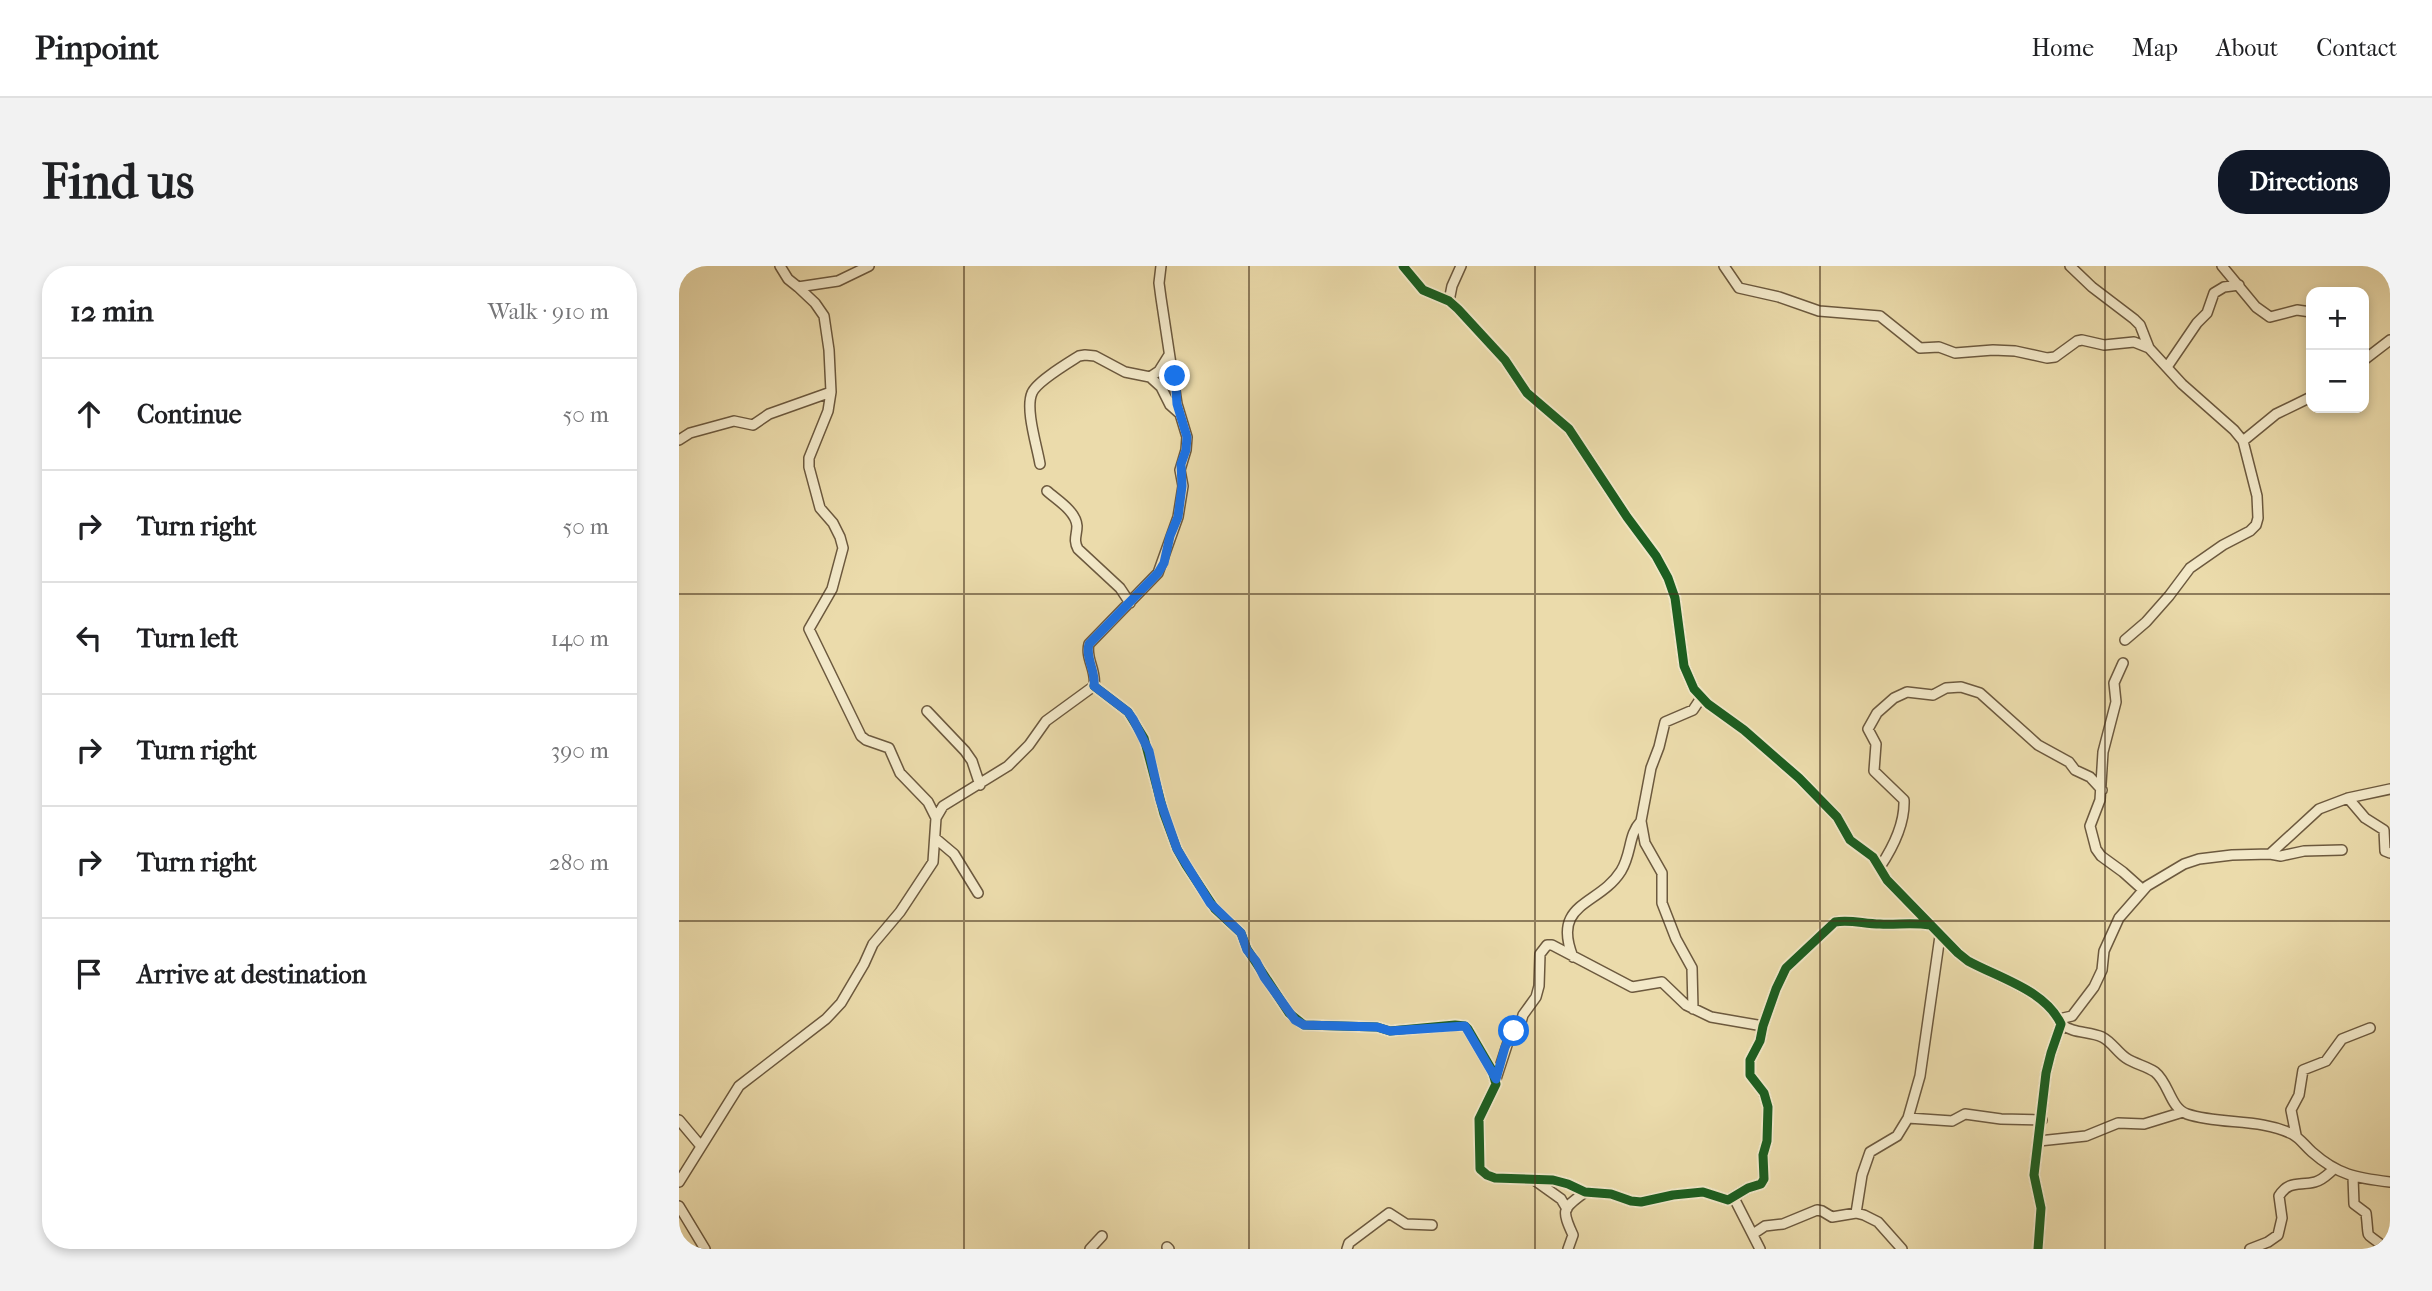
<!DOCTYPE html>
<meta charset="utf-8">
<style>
:root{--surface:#fff;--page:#f2f2f2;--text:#202124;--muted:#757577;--line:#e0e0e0;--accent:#111827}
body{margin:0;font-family:"IM FELL French Canon",serif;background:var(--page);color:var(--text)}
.controls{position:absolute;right:21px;top:21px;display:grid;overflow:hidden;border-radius:14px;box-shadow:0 4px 10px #0003}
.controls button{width:63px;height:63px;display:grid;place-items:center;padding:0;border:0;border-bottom:2px solid var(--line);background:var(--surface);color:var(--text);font:35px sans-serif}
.stop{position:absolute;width:21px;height:21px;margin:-16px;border:5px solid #1a73e8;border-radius:50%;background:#fff}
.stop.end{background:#1a73e8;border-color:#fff;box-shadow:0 2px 7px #0008}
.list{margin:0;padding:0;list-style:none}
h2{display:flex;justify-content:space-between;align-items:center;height:91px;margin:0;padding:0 28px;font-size:30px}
h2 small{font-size:23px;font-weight:400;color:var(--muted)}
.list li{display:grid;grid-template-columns:46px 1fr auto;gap:21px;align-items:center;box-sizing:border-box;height:112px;padding:0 28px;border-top:2px solid var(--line)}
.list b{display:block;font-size:26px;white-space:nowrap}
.list em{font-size:23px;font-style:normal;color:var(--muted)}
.icon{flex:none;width:38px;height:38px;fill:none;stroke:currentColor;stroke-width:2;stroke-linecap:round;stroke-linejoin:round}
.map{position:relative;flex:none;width:1711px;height:983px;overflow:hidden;border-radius:28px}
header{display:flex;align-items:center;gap:42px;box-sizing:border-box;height:98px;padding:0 35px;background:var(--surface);border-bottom:2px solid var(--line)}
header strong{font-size:33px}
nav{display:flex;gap:38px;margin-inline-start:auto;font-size:24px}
.intro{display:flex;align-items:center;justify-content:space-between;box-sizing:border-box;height:168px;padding:0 42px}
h1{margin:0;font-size:49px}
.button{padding:18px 32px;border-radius:28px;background:var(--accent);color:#fff;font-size:24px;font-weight:700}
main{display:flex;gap:42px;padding:0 42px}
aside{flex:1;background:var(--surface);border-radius:28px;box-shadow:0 4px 10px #0003}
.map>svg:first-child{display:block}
</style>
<header>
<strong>Pinpoint</strong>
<nav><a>Home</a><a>Map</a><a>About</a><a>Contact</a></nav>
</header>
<div class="intro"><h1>Find us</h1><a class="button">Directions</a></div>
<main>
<aside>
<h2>12 min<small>Walk · 910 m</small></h2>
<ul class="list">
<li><svg class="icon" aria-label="ahead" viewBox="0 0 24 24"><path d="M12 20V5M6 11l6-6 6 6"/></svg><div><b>Continue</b></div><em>50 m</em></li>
<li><svg class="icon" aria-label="right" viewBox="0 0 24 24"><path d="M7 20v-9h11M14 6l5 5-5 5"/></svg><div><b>Turn right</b></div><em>50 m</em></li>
<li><svg class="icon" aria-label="left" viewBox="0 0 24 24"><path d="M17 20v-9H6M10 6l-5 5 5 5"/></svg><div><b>Turn left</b></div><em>140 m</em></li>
<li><svg class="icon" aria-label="right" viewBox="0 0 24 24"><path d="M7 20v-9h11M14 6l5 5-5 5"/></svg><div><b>Turn right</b></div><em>390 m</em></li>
<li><svg class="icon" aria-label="right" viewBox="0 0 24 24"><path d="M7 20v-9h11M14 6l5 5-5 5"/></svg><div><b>Turn right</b></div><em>280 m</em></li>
<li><svg class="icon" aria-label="arrive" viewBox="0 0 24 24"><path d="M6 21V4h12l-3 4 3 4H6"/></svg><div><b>Arrive at destination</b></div></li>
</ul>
</aside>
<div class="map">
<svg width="1711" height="983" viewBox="0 0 1711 983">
<rect width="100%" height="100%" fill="#ebdbab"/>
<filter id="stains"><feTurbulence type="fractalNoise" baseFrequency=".00286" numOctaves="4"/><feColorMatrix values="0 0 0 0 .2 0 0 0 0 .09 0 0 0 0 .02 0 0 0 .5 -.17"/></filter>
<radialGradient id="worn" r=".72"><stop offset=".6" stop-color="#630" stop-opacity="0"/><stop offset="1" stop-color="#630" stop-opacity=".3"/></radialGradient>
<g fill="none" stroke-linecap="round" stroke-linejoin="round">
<g stroke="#6c593e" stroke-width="12">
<path id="street" d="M101 0 109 13 119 21 159 15 190 0
M724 0 744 24 770 35 779 43 826 94 848 127 890 163 948 251 977 290 989 312 996 332 1005 400 1015 423 1029 438 1065 464 1120 512 1158 551 1171 574 1194 591 1208 614 1279 687 1289 695C1320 712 1366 724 1382 758L1372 787 1367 807 1355 909 1362 942 1359 983
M1045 0 1060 22 1100 31 1140 45 1201 50 1241 82 1260 81 1276 87 1314 84 1336 85 1368 92 1376 91 1398 75 1403 74 1425 79 1455 76 1470 82 1503 118 1555 164 1564 175 1578 230 1579 252 1577 259 1571 265 1544 279 1511 302 1490 330 1467 356 1446 374
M1391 0 1413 21 1455 53 1461 59 1470 82
M1543 0 1577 41 1591 51 1618 44 1632 46
M119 21 136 37 145 50 150 84 152 126 149 145 130 192V201L141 242 154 257 161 271 164 282 153 323 130 363 182 470 187 474 210 482 221 507 249 536 257 552
M770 35 773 20 782 0
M1685 94 1711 74
M1488 101 1518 57 1528 47 1535 27 1545 21 1560 19
M471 111 480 105 490 89
M0 174 11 167 55 155 74 159 90 148 152 126
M1564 175 1597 148 1632 131
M361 198C358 180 346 143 353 127 357 116 389 97 400 90L406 89 416 90 446 106 471 111 482 121 491 139 500 147
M368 225C378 234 397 245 398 260 398 269 394 274 399 283L441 322 451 337
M1444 397 1435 417 1437 436 1424 486 1421 534 1411 560 1417 583 1422 590 1444 606 1463 623
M415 420 449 446 465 472 485 548 498 583 507 599 536 643 562 667 568 683 610 747 625 759 698 761 711 765 776 759 786 760 789 763 813 804 817 818 800 853 801 903 808 909 816 912 874 914 889 918 906 926 932 928 952 935 962 936 994 929 1024 926 1049 934 1069 922 1082 918 1085 913 1084 889 1088 875 1089 841 1085 827 1071 809V794L1081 775 1084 760 1097 723 1107 702 1156 656C1171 653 1185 658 1201 658 1218 659 1233 656 1251 659
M248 445 286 485 293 495 301 519
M1669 532 1686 552 1705 564 1706 585 1711 587
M256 572 275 588 299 627
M1591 588 1640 543 1669 532 1711 523
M1201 601C1213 583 1226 557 1225 534L1195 505 1197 478 1189 463 1198 447 1215 432 1228 426 1254 429 1267 422 1282 421 1301 427 1359 479 1390 496 1396 504 1411 511 1423 524
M894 691C872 636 920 640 942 605 953 587 949 569 962 555
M1014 743 1013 702 997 673 983 637V607L966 577 962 555 972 502 980 481 986 456 1014 444 1022 432
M1380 753 1393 750 1415 721 1423 704 1425 685 1440 652 1468 620 1505 598 1520 593 1553 589 1591 588 1602 590 1625 585 1663 584
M1382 758C1395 768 1409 765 1423 771 1433 776 1438 786 1447 792 1456 798 1467 800 1476 806 1490 817 1491 842 1508 848 1541 859 1581 852 1613 868 1621 872 1626 880 1633 886 1659 909 1677 912 1711 916
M817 813 831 770 841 760 844 749 857 731 860 720 861 688 868 679H873L953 721 983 716 1007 739 1032 751 1084 760
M1229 852 1273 855 1286 848 1322 853 1363 854
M0 854 21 879
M1617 869 1612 844 1620 829 1624 804 1647 795 1663 773 1691 762
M1360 875 1407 870 1439 857 1465 858 1504 846
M1674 911 1675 938 1687 947C1691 979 1684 962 1707 983
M854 913 882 933 888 943
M0 916 60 820 147 753 162 737 185 698 194 678 221 646 254 596 257 552 264 540 329 500 350 479 367 455 415 420C418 405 406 392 410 378L479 307 499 251 504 220 501 204 507 184 508 171 498 138 482 32 480 17 482 0
M1055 932 1081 983
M0 940 26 983
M1177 947 1183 909 1191 886 1218 870 1229 852 1241 810 1261 670
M1074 968 1086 960 1104 958 1138 944 1143 945 1153 951 1177 947 1185 949 1199 956 1223 983
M488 981 490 983
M411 983 423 970
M668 983 670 977 710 947 727 958 753 959
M889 983 894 969C881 941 885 943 906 926
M1571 983 1589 976 1599 969 1603 952 1600 930C1610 914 1620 920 1636 916 1644 914 1649 908 1655 903"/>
</g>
<use href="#street" stroke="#f2e8c8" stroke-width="9"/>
<g stroke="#f2e8c8" stroke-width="13">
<path id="cycleway" d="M724 0 744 24 770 35 779 43 826 94 848 127 890 163 948 251 977 290 989 312 996 332 1005 400 1015 423 1029 438 1065 464 1120 512 1158 551 1171 574 1194 591 1208 614 1279 687 1289 695C1320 712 1366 724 1382 758L1372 787 1367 807 1355 909 1362 942 1359 983
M415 420 449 446 465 472 485 548 498 583 507 599 536 643 562 667 568 683 610 747 625 759 698 761 711 765 776 759 786 760 789 763 813 804 817 818 800 853 801 903 808 909 816 912 874 914 889 918 906 926 932 928 952 935 962 936 994 929 1024 926 1049 934 1069 922 1082 918 1085 913 1084 889 1088 875 1089 841 1085 827 1071 809V794L1081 775 1084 760 1097 723 1107 702 1156 656C1171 653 1185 658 1201 658 1218 659 1233 656 1251 659"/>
</g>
<use href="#cycleway" stroke="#1b5e20" stroke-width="9"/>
</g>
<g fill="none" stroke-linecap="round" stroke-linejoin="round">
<path stroke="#1a73e8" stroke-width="9" d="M496 110 498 138 508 171 507 184 502 198 503 220 499 251 491 270 485 297 479 307 410 378C406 392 417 405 415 420L449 446 454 453 470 485 481 534 498 583 531 637 562 667 568 684 577 695 585 711 616 754 625 759 698 761 711 765 786 760 817 813 826 781 835 765"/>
</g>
<path fill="none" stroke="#412e1a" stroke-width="2" stroke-opacity="0.55" d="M285 0V983M570 0V983M856 0V983M1141 0V983M1426 0V983M0 328H1711M0 655H1711"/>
<rect width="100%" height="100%" filter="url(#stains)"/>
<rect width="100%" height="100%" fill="url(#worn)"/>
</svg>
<div class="controls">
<button>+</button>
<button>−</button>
</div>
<div class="stop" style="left:835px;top:765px"></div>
<div class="stop end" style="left:496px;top:110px"></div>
</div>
</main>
